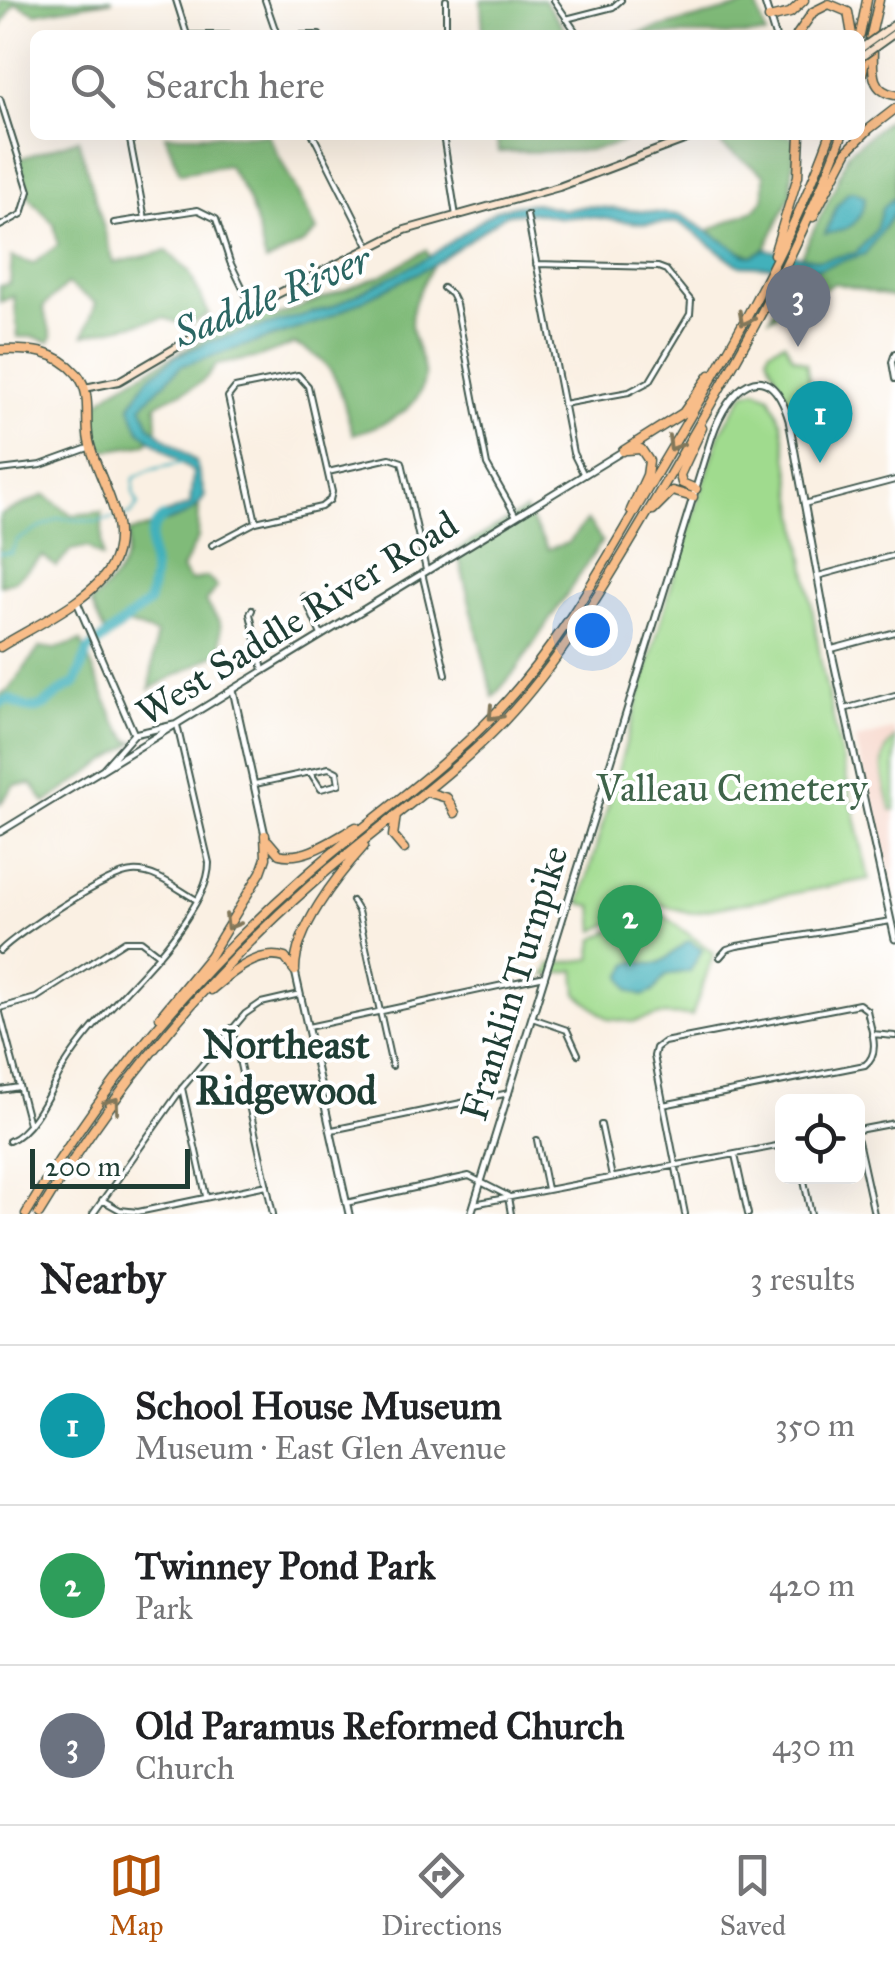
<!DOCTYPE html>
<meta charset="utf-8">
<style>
:root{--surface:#fff;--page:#f6f6f6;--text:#202124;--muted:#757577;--line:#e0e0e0;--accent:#b45309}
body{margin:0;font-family:"IM FELL Great Primer",serif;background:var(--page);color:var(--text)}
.controls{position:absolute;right:30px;bottom:30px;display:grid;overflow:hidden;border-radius:15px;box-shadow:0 10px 40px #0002}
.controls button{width:90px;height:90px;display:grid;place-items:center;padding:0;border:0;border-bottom:2px solid var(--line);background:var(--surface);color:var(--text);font:50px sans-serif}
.scale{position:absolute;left:30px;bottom:25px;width:160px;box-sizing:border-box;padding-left:10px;border:5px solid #1f3d34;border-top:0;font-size:28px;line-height:35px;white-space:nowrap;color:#1f3d34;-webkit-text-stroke:8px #fff;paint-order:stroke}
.you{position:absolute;left:592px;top:630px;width:35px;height:35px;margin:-25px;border:8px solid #fff;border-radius:50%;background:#1a73e8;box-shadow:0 0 0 15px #1a73e833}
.badge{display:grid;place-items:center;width:65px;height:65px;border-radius:50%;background:var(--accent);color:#fff;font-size:32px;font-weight:700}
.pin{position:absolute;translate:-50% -82px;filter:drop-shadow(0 2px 5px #0008)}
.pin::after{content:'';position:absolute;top:52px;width:35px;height:30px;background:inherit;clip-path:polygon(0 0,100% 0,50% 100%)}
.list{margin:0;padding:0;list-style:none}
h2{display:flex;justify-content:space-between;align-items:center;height:130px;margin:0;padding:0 40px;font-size:42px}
h2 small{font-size:32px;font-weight:400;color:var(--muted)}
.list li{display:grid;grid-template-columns:65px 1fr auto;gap:30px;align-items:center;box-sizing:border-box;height:160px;padding:0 40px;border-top:2px solid var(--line)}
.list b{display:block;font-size:38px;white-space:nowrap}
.list p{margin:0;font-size:32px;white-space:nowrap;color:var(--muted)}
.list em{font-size:32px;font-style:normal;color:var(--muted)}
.icon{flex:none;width:55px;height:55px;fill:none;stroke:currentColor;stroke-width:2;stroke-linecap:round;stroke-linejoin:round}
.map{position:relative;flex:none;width:895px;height:1214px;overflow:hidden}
.search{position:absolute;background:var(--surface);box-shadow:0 10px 40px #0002;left:30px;right:30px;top:30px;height:110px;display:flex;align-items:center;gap:25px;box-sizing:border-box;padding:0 35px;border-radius:15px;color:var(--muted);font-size:38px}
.sheet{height:610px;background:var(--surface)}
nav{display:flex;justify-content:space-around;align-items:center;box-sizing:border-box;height:140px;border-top:2px solid var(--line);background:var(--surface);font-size:28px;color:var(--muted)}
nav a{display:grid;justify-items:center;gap:5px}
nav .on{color:var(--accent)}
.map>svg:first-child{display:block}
</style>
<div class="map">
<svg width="895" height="1214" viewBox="0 0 895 1214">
<rect width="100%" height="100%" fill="#fff"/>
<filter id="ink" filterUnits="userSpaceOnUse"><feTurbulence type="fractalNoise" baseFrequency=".01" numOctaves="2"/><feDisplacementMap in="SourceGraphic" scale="20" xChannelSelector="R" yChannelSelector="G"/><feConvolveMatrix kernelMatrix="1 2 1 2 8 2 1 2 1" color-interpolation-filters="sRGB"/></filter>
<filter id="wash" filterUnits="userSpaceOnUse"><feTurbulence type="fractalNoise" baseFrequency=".0048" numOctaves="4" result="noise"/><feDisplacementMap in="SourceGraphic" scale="40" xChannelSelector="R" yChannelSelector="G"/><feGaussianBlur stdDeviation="2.25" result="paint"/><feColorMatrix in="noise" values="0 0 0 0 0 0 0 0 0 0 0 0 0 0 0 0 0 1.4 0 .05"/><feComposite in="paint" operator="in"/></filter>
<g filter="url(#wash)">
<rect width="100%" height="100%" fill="#faf0e3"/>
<path fill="#f6d2c4" d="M895 729V915L856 739Z"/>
<path fill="#a0db8e" stroke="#608c61" stroke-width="2.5" d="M784 342 793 357 806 363 814 405 794 412 767 356 769 350Z
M756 390 770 396 782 423 822 668 869 879 691 913 651 902 595 931 593 906 580 903 675 572 720 433 744 393Z
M895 738V810H891C886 785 873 758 895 738Z
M652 907 714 953 692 1016 660 1015 632 1022 608 1019 577 994 575 970 545 976 551 964 591 959 594 940Z"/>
<path fill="#80bb79" stroke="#507c56" stroke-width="2.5" d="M0 0H113L36 13 15 3 0 28Z
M481 0H544L569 35H483Z
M756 3 766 35H632Z
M895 114V298L835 283 770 318 833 191 848 153Z
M165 135H268L317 231 304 243 266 262C254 220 255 202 227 165L180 173Z
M496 135H634C601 159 539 149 499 152Z
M734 135H789L795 140 791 189 794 188 765 249 752 256 725 244 709 230 754 210 764 199V174L722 146 726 138Z
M78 139 114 263 167 251 189 272 209 314 188 326 164 318 84 335 96 303 67 284 43 307 52 337 49 342 34 337H18L14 296 0 302V286L10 283 12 257 33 264 58 245 54 224 29 197 19 159Z
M426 250 433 265C423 283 411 303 411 324 411 342 426 361 424 378 420 413 380 426 353 434 338 389 342 365 294 344L259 357 216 365C197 394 182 388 156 405L157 428 146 444 110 450 93 448 91 426 97 404 113 390 265 304 273 318 380 276Z
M45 495 72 515 102 512V557L88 547 71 550 56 567 43 556 14 581 0 585V515Z
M199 507 198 538 182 569 190 581 207 577 217 587 206 602 220 623 222 651 150 689 156 634 128 624 108 640 91 603C114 581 130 566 128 533L176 519Z
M525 510 548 549 568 543 587 520 602 541 517 669 493 697 457 550Z
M81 641 115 721 130 741 135 742 45 803 32 784 14 785 0 804V694L8 691 40 647 55 649Z"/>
<path fill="#42b1bb" stroke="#307778" stroke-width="2.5" d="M854 191 865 197C861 224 851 230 825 234L837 206 848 192Z
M895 197V212L865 254 817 269 738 265 679 222 646 224 582 216 562 218 532 212 506 214 433 265 319 322 181 366 142 405 150 426 196 462 205 496C195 515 174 520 154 525L158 517 190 505 193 472 140 431 130 406 148 378 177 356 209 342 332 307 429 257 496 210 516 205 535 203 565 210 586 206 681 215 745 254 752 256 765 249 820 260 856 253 876 230 882 208Z
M689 941 702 950 690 971 666 975 653 992 642 996 629 991 622 976 629 964 638 961C664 972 670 951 689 941Z"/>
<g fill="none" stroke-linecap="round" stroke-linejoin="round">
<path stroke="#42b1bb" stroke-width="2.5" d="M0 553H11L17 540 59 518 97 522 131 514 138 504 133 492 134 478 150 470 181 463"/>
<path stroke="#42b1bb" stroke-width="10" d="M0 703 9 699C47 723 46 694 75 684L88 651 148 603C151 592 154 582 153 571 152 551 144 532 163 518"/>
</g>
</g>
<g filter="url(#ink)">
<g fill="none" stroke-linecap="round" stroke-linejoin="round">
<g stroke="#40584e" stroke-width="8">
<path id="minor" d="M176 0 187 35
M265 0 277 35
M554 0 578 35
M566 19 613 7 621 0
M189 35H319
M446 35V0
M0 99 29 191 22 214 0 226
M129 135 145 219
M313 135 370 248
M443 135 456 216
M527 215 573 453 584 475
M114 223 198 210 216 219 230 262 252 307
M536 264 658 267 666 270 691 301 690 314 650 381 629 392 563 404
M443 288 451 294 456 304 487 465 516 516
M895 353 892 362 895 379
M0 470 41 465 91 447
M328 472 390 458 402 462 426 570
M804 504 895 480
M212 545 256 522 321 507 330 500 332 492 308 386 298 375 235 388 228 397 256 522
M422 573 446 674
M818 576 895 555
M304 596 321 635
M252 610 250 614 263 670
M832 649 895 632
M844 709 895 695
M255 784 329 768 337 772 339 784 321 789 310 772
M352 901 358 911 392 1066
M0 951C17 933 109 873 132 872 155 870 176 888 195 899
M720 957 727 949 737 946 891 921
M0 1008 36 998 125 941H141L159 955
M0 1013 29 1124
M532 1018 567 1030 578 1054
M308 1027 545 976
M232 1028 273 1214
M872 1034 895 1036
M182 1088 206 1196
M0 1090 19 1087
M663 1105 865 1065C882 1052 870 1028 867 1010L859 1004 664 1042 656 1048 654 1056 685 1214
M601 1125 612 1177
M332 1130 509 1093
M858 1130 895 1123
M537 1140 547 1189
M9 1141C34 1131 50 1090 63 1068 97 1013 151 973 186 919 197 902 209 883 209 863L177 725
M858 1141 874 1214
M735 1155 748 1214
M803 1176 811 1214
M508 1197 511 1214
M102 1200 120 1210 138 1212 267 1185
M346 1203 469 1176 508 1196
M474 1204 782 1145
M93 1214 182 1088 245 1014 261 1003 300 994"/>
</g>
<g stroke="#40584e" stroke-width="9">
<path id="tertiary" d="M764 0 775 35
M77 602 134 734
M233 690 265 835
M134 734 174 725
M104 768 134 734
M0 832 623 451
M295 971 349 1214
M471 1214 712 436C728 389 768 349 789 420L831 649 895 939"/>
</g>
<g stroke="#40584e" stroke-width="10">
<path id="secondary" d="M85 388 119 381 206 330 405 230 559 187 697 135"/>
</g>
<g stroke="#40584e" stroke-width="11">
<path id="primary" d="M0 350C30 349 56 350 77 374 93 394 84 418 89 441 98 482 133 523 111 566 94 599 32 627 0 647"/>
</g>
<g stroke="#40584e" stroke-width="11">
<path id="trunk" d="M769 18 790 13 804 0
M797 35 813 12 829 4 848 12 852 35
M860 35 867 0
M873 47C873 68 869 91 895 95
M860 83 879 0
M813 217 848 150 869 129 895 109
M774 254 798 176 800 135
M627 450 641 449 649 461 647 475 631 510
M623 451 683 413 710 375
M696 489 682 483 680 475 702 428
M653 510 672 491 693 497
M427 792 447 798 455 813
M396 815 393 836 404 849
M268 841 279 854C305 861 334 839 356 827
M295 971C294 930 337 876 364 846
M211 990C230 974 258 949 285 958L295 971
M160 1017 210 956 261 872 266 858 265 835
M26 1214C100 1088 194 974 304 877 366 822 436 776 494 715 562 644 608 556 658 471 722 363 787 254 830 135
M39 1214C113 1091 205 978 313 883 375 828 445 782 503 722 569 652 615 567 664 485 730 372 797 258 842 135"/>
</g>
<use href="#minor" stroke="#fff" stroke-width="4"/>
<use href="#tertiary" stroke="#fff" stroke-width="5"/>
<use href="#secondary" stroke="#fce5d0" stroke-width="6"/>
<use href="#primary" stroke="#f8bd89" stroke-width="8"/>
<use href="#trunk" stroke="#f8bd89" stroke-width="8"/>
<g stroke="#40584e" stroke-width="10" stroke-linecap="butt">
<path id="secondary-bridge" d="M860 49 895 24
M860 58 895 33"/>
</g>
<use href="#secondary-bridge" stroke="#fce5d0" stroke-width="6"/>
</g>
<defs><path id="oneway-chevron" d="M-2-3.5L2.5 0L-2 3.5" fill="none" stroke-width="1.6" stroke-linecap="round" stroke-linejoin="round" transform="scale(2.5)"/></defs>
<g stroke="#81775a">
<use href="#oneway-chevron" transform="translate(745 319) rotate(118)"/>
<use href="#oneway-chevron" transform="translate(674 444) rotate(120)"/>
<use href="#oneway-chevron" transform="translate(494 714) rotate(133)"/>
<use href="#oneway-chevron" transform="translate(231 923) rotate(121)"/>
<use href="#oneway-chevron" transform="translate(113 1104) rotate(-54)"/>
</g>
</g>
<g text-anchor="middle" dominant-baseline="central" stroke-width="8" stroke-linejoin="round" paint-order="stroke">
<g font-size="38" fill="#1f3d34" stroke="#fff">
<text transform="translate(297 618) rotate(-32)">West Saddle River Road</text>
<text transform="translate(514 983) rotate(-73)">Franklin Turnpike</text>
</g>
<g font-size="38" fill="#3f644a" stroke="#fff">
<text x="732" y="788">Valleau Cemetery</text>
</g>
<g font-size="40" font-style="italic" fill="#2b6663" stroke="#fff">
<text transform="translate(272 296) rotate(-22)">Saddle River</text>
</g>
<g font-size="40" font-weight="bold" fill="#1f3d34" stroke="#fff">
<text x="286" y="1044">Northeast<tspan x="286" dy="46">Ridgewood</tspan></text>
</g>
</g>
</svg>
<div class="controls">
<button><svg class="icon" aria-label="locate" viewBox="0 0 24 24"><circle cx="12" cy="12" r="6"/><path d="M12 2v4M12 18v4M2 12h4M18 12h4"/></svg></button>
</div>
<div class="scale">200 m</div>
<div class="you"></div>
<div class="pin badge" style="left:820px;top:463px;background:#0f9aa8">1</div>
<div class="pin badge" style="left:630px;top:967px;background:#2e9e5b">2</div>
<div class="pin badge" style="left:798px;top:347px;background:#6b7280">3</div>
<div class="search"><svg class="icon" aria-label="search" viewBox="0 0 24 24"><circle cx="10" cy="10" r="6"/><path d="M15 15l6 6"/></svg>Search here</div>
</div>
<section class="sheet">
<h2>Nearby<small>3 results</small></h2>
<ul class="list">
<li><span class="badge" style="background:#0f9aa8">1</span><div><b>School House Museum</b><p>Museum · East Glen Avenue</p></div><em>350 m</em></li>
<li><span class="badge" style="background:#2e9e5b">2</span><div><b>Twinney Pond Park</b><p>Park</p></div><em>420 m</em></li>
<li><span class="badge" style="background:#6b7280">3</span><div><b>Old Paramus Reformed Church</b><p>Church</p></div><em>430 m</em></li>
</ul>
</section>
<nav>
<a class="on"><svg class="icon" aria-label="map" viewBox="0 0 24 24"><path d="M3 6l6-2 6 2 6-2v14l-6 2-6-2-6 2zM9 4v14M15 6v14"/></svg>Map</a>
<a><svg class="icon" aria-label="directions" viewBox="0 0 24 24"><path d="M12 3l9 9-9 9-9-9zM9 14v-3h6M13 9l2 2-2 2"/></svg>Directions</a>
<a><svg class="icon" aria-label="saved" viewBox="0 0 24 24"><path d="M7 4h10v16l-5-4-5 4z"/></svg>Saved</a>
</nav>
